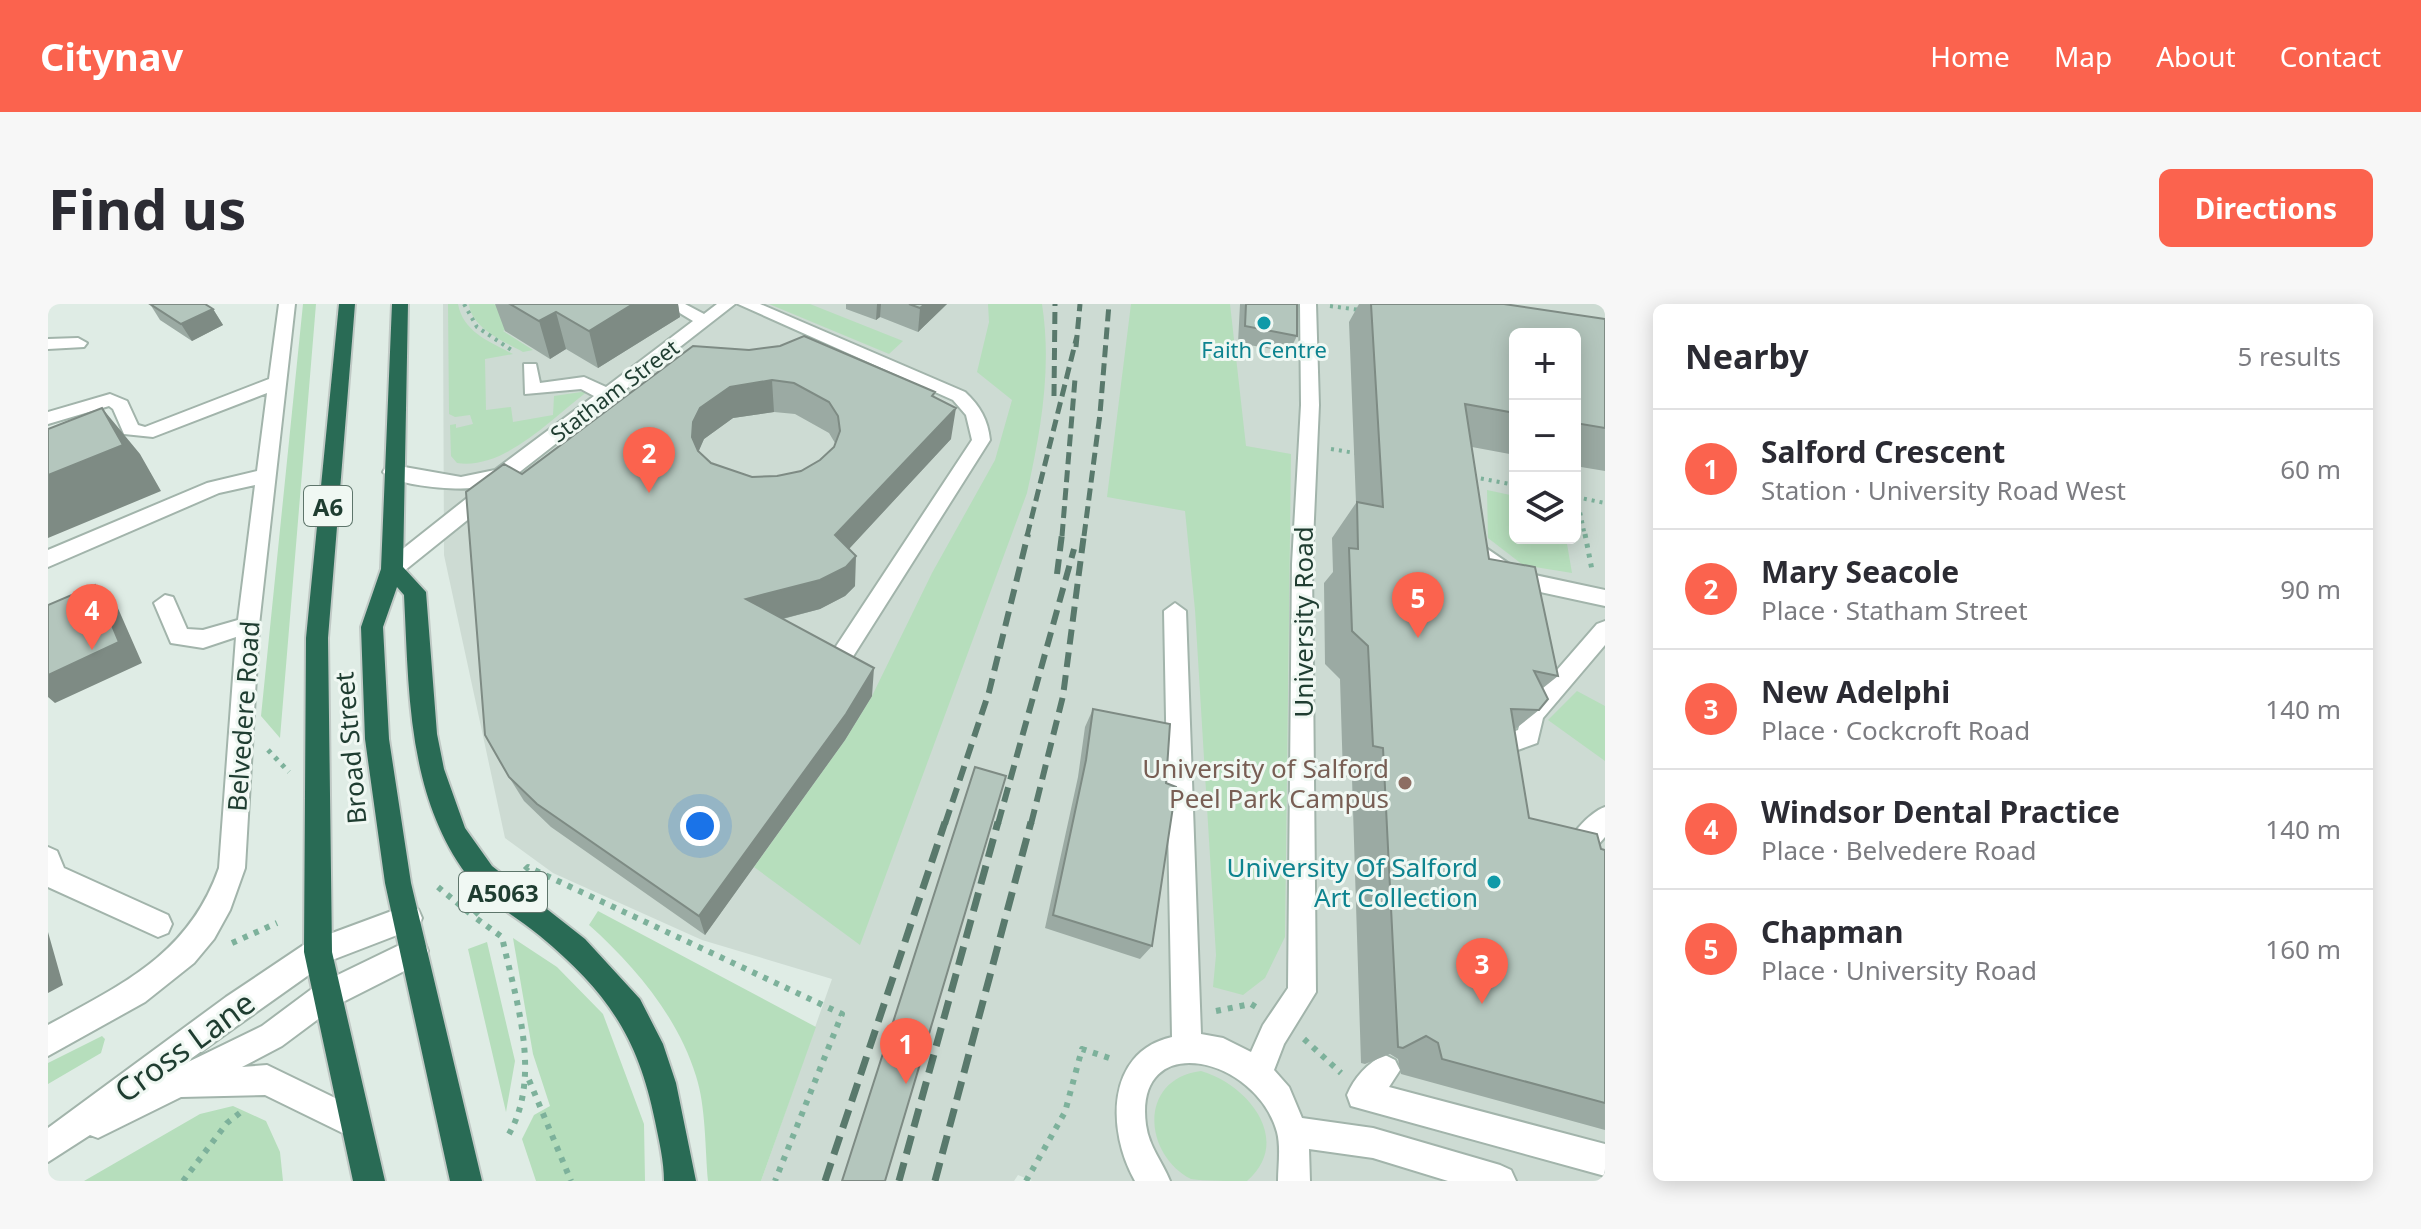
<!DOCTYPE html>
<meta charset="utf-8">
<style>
:root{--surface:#fff;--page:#f7f7f7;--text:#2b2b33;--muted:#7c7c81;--line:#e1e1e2;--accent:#fb634e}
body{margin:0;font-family:"Noto Sans",sans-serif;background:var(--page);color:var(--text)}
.controls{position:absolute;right:24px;top:24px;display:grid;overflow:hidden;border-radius:12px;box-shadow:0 4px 20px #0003}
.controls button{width:72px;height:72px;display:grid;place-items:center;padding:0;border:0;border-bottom:2px solid var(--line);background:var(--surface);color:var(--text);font:40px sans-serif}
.you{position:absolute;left:652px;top:522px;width:28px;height:28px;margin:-20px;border:6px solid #fff;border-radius:50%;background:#1a73e8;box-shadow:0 0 0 12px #1a73e833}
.badge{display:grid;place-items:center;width:52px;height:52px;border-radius:50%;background:var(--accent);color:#fff;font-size:26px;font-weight:700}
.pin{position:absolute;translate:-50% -66px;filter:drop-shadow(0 2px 4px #0008)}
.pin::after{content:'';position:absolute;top:42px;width:28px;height:24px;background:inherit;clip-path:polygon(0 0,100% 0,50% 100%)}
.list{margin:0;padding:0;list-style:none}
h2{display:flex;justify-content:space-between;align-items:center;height:104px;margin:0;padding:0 32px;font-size:34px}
h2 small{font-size:26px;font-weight:400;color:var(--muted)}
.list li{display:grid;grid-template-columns:52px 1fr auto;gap:24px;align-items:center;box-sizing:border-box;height:120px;padding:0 32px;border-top:2px solid var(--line)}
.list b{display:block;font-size:30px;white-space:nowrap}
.list p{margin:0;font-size:26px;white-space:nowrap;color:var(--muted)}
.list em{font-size:26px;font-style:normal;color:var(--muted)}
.icon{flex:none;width:44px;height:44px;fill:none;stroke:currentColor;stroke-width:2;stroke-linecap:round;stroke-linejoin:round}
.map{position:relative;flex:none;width:1557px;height:877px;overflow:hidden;border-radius:12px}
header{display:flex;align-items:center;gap:48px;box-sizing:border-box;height:112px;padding:0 40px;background:var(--accent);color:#fff}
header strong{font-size:38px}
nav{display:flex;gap:44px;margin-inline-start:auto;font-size:28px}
.intro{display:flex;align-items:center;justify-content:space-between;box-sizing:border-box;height:192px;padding:0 48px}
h1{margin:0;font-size:56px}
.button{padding:20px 36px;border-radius:12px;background:var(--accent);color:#fff;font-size:28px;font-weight:700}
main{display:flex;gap:48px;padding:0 48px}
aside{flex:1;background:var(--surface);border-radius:12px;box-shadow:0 4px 20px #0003}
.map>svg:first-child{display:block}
</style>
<header>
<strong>Citynav</strong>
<nav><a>Home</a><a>Map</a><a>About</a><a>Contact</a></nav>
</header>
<div class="intro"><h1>Find us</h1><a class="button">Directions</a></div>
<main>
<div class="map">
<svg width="1557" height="877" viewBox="0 0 1557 877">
<rect width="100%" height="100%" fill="#dfece5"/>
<path fill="#cddbd3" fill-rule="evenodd" d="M395 0H1557V877H984L970 871 966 877H713L784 675 654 636 505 569 457 534 396 251ZM1467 30H1527V234H1467Z"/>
<path fill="#b6debc" d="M255 0H268L232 434 213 412Z
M400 0H410C415 28 442 38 465 50L437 55 438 106 463 103 465 118 505 111 506 92 540 87C504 114 457 166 409 159L403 152 402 121 408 120V124L425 120 422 111 407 113 401 110Z
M421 0H446L472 17 455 27 485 46 475 48C457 38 423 24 421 0Z
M721 0H762L855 37 841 50Z
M940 0H994C1004 64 993 126 979 189L812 641 706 563 797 436 824 392 884 269 947 156 964 96 929 68 941 18Z
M1083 0H1182L1198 142 1243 150 1237 633 1217 674 1195 691 1165 683 1168 651 1147 306 1137 207 1059 193Z
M1439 186 1467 192V234H1518L1524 269 1475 261 1440 234Z
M1529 387 1557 402V457L1500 416Z
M550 607 768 723 713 877H660C657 844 658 803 648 772 630 713 586 661 541 621Z
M465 634 509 663 555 710 596 820 597 877H488L474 835 486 811 502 802 485 750Z
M439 638 467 757 458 808 420 645Z
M54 732 57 735 53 749 0 780V759Z
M1153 767C1199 780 1246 836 1199 877 1184 877 1157 877 1143 875 1095 850 1090 775 1153 767Z
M185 802 218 817 232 848 235 877H36L152 810Z"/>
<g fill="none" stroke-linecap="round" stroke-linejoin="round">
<g stroke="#a2b4ab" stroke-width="4">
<path id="minor" d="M231 0H247L211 321 197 564 182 606 166 635 146 659 97 698 0 752V721C75 680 141 650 171 564L188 333 155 344 123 339 106 299 117 291 125 293 139 325 155 326 190 316 207 181 171 189 0 263V246L159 179 209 167 219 89 105 133 76 130 65 105 61 102 0 120V108L62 90 79 97 90 121 97 123 221 75Z
M617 0H637L656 10 669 0H687L460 177 443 197 351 271H337L333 265 337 259 433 183C414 187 348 183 335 168L338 163 345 161 413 173 447 166 546 92 533 85 477 90 476 60H488L492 79 536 73 558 83 645 17Z
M690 0H712L917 88C932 102 940 116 942 136L799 362H783L780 356 783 350 924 136 918 111 905 96Z
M1252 0H1268L1271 101 1264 260 1268 688 1236 740 1226 766 1241 783 1254 814 1325 824 1452 861 1463 866 1468 877H1400L1325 854 1261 845 1262 877H1230C1230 862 1233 843 1229 828 1208 752 1085 724 1098 821 1101 843 1114 857 1122 877H1087C1059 828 1057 748 1124 733L1116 307 1127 299 1138 307 1153 730 1175 734 1203 748 1215 721 1240 684 1244 260 1253 101Z
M30 34 39 39 36 43 0 45V35Z
M1419 231 1473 268 1557 286V302L1460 281 1412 243 1409 238Z
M1557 317V341L1495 414 1489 439 1467 447 1459 444 1455 437 1459 430 1470 426 1476 404 1549 320Z
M1557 503V533L1534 559 1525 563 1516 559 1512 551C1520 534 1540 509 1557 503Z
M0 543 9 547 16 564 120 611 124 620 120 629 110 633 0 583Z
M360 601 370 605 374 614 370 623 279 658 134 761 214 722 269 681 366 634 376 637 380 647 376 657 289 701 234 742 194 763 219 761 318 809 322 820 318 831 307 835 217 791 133 793 50 834 42 831 0 858V824L178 693 260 638Z
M1337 751 1347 756 1352 766 1341 783 1557 840V872L1303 802 1299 791C1306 774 1320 758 1337 751Z"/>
</g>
<g stroke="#c0c9c5" stroke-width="4">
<path id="highway" d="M291 0H307L280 334 284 648 337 877H305L256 648 258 334Z
M344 0H360L355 263 378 288 389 430 396 465 417 524 444 562 537 635 592 695 615 740 628 779 648 877H616C616 857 611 837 607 817 590 732 558 687 492 632 468 612 437 597 418 570 359 489 361 386 356 291L349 283 335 323 341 435 363 579 434 877H402L337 579 317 435 313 323 333 265Z"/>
</g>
<path stroke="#7db19b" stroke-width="4" stroke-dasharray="3 5" stroke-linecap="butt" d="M416 0 429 23 465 47
M1282 2 1312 6
M1283 145 1313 150
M1425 173 1467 181
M1528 193 1557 199
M1529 193 1537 232"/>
<path stroke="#7db19b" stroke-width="5" stroke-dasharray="4 6" stroke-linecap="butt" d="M1537 230 1544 266
M220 446 241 468"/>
<path stroke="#7db19b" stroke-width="6" stroke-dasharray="5 7" stroke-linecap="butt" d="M477 566 480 563 794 710 727 877
M390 583 425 612
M430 607 425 612 454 633C468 698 496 775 458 835
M184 639 229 619
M1168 707 1203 700 1208 703
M1256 735 1293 769
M481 776 523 877
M135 877 179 819 193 808
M978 877 1017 808 1034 745 1067 756"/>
<use href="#minor" fill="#fff" fill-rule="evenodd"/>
<use href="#highway" fill="#296b55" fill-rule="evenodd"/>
<path stroke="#59796c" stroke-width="5" stroke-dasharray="12 6" stroke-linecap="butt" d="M1028 43 1032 0
M1006 92 1007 0
M979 232 1029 32
M1014 232 1027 75
M1036 232 1052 110 1061 0"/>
<path stroke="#59796c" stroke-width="6" stroke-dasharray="15 8" stroke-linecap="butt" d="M1009 270 1014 230
M897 520 941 388 980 230
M950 520 1026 245
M983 520 1015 392 1036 230"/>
<path stroke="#59796c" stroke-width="7" stroke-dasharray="19 9" stroke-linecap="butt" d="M777 877 897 518
M851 877 950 518
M887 877 983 518"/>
</g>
<path fill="#9baaa3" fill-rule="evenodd" d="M102 0 165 5 175 21 144 37 112 16Z
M447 0H630L632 13 550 64 518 45 502 55 457 27Z
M798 0H899L870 28 832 13 828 16 798 5Z
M1192 0H1249V32L1241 48 1190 39Z
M1311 0H1456L1557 15V167L1527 162V30H1467V151L1424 143 1441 255 1510 372 1495 384 1491 406 1466 426 1481 514 1557 546V826L1353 770 1350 755 1342 750 1317 760 1313 759 1304 474 1295 472 1292 375 1277 360 1276 279 1285 268 1284 234 1308 199 1301 18Z
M645 42 887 88 886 93 903 135 801 245 807 282 797 292 772 305 735 315 824 392 797 436 657 631 503 523 476 497 461 473 474 170ZM726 108 747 110 781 129 787 139 786 143 772 156 753 167 729 172 704 173 663 159 650 147 656 135 685 114Z
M1045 405 1104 642 1092 655 997 624 1030 473 1037 423Z"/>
<path fill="#7e8b84" d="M585 0H630L632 13 550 64 541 27Z
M829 0H833L832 13 828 16Z
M877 0H899L870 28 872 4Z
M165 5 175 21 144 37 133 20Z
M508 8 518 45 502 55 491 17Z
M724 76 726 108 685 114 656 135 650 149 644 133 645 118 652 104 682 83Z
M54 104 92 150 113 187 0 234V171Z
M908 104 903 135 786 261 787 231Z
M808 252 807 282 797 292 772 305 702 323 698 295Z
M47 281 69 302 94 359 7 399 0 393V371Z
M826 364 824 392 797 436 657 631 651 612Z
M0 628 15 681 0 689Z"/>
<path fill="#b4c6bd" stroke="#7e8b84" stroke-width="2" fill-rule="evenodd" d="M102 0H157L165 5 133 20Z
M462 0H585L541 27 508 8 491 17Z
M861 0H877L872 4Z
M1198 0H1249V32L1197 22Z
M1323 0H1456L1557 15V124L1527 119V30H1467V109L1417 100 1441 255 1487 263 1510 372 1486 367 1500 395 1491 406 1463 405 1481 514 1549 530 1553 545 1557 546V799L1394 755 1390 739 1378 732 1355 744 1350 743 1335 444 1325 442 1320 342 1304 327 1301 244 1310 245 1309 198 1335 203Z
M756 32 887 88 884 92 908 104 787 231 808 252 798 263 772 276 698 295 826 364 798 410 651 612 489 500 461 473 437 431 418 188 456 160 474 170 645 42 701 46 732 42ZM724 76 746 79 781 98 790 112 792 127 786 143 772 156 753 167 729 172 704 173 663 159 650 147 644 133 645 118 652 104 682 83Z
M54 104 75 141 0 171V125Z
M47 281 71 338 0 371V301Z
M1045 405 1122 420 1118 479 1128 483 1104 642 1005 611 1038 456Z
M927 463 958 472 837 877H794Z"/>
<g fill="#0f9aa8" stroke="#f0f8f3" stroke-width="3">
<circle cx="1216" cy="19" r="8"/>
<circle cx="1446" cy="578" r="8"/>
</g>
<circle fill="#8d6e63" stroke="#f0f8f3" stroke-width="3" cx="1357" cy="479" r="8"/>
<g text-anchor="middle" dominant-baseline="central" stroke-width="6" stroke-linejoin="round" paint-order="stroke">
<g font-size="22" fill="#0d838f" stroke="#f0f8f3">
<text x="1216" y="45">Faith Centre</text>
</g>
<g font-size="22" fill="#1f3d31" stroke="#f0f8f3">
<text transform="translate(566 86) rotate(-37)">Statham Street</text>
</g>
<g fill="#f0f8f3" stroke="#5e756b" stroke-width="2">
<rect x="256" y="182" width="48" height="40" rx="6"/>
<rect x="411" y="568" width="88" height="40" rx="6"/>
</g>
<g font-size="24" font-weight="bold" fill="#1f3d31">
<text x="280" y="202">A6</text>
<text x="455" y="588">A5063</text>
</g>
<g font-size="26" fill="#1f3d31" stroke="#f0f8f3">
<text transform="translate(1255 318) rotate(-90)">University Road</text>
<text transform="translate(195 412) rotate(-86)">Belvedere Road</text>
<text transform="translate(302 444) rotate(-95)">Broad Street</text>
</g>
<g font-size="26" fill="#785e54" stroke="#f0f8f3" text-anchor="end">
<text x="1341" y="464">University of Salford<tspan x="1341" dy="30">Peel Park Campus</tspan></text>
</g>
<g font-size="26" fill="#0d838f" stroke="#f0f8f3" text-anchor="end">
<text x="1430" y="563">University Of Salford<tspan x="1430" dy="30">Art Collection</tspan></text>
</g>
<g font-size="32" fill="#1f3d31" stroke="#f0f8f3">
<text transform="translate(136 742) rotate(-36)">Cross Lane</text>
</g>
</g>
</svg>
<div class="controls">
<button>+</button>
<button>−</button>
<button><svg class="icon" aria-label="layers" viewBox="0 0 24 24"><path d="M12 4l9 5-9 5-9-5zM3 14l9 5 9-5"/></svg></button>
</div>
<div class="you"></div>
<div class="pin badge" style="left:858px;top:780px">1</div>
<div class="pin badge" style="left:601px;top:189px">2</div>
<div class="pin badge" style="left:1434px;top:700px">3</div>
<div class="pin badge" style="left:44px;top:346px">4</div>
<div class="pin badge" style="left:1370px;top:334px">5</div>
</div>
<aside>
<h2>Nearby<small>5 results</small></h2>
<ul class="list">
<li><span class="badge">1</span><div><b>Salford Crescent</b><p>Station · University Road West</p></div><em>60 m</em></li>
<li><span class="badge">2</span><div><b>Mary Seacole</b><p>Place · Statham Street</p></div><em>90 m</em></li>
<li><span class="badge">3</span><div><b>New Adelphi</b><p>Place · Cockcroft Road</p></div><em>140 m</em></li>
<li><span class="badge">4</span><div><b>Windsor Dental Practice</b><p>Place · Belvedere Road</p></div><em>140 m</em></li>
<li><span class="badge">5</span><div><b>Chapman</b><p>Place · University Road</p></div><em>160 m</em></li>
</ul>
</aside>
</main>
